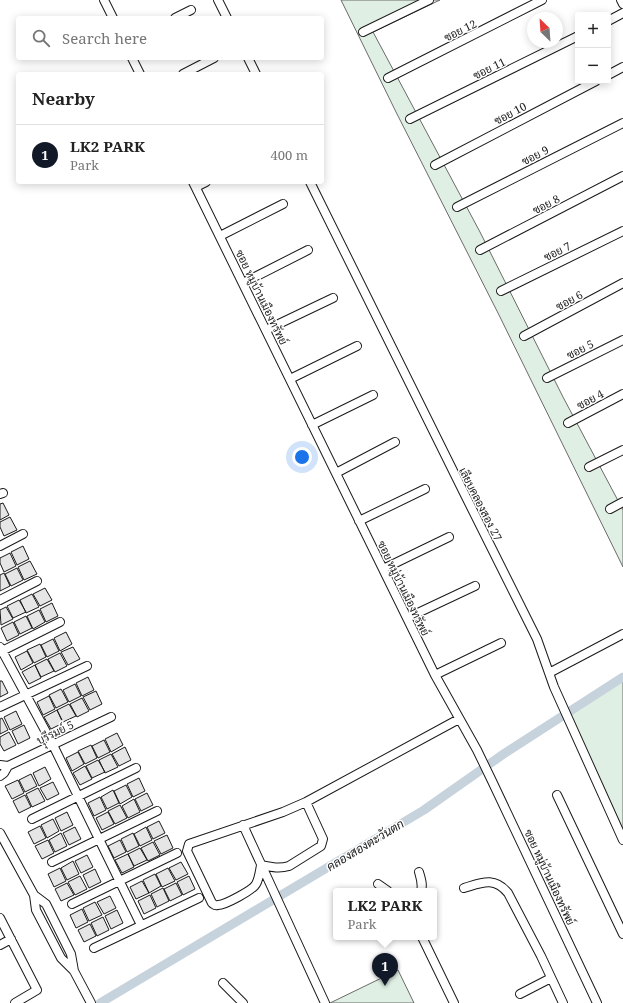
<!DOCTYPE html>
<meta charset="utf-8">
<style>
:root{--surface:#fff;--page:#f2f2f2;--text:#222;--muted:#767676;--line:#e0e0e0;--accent:#111827}
body{margin:0;font-family:"Noto Serif",Sarabun,serif;background:var(--page);color:var(--text)}
.controls{position:absolute;right:12px;top:12px;display:grid;overflow:hidden;border-radius:4px;box-shadow:0 2px 10px #0003}
.controls button{width:36px;height:36px;display:grid;place-items:center;padding:0;border:0;border-bottom:1px solid var(--line);background:var(--surface);color:var(--text);font:20px sans-serif}
.compass{position:absolute;left:527px;top:12px;width:36px;height:36px;border-radius:50%;background:var(--surface);box-shadow:0 2px 10px #0003;rotate:335deg}
.you{position:absolute;left:302px;top:457px;width:14px;height:14px;margin:-10px;border:3px solid #fff;border-radius:50%;background:#1a73e8;box-shadow:0 0 0 6px #1a73e833}
.badge{display:grid;place-items:center;width:26px;height:26px;border-radius:50%;background:var(--accent);color:#fff;font-size:13px;font-weight:700}
.pin{position:absolute;translate:-50% -33px;filter:drop-shadow(0 1px 2px #0008)}
.pin::after{content:'';position:absolute;top:21px;width:14px;height:12px;background:inherit;clip-path:polygon(0 0,100% 0,50% 100%)}
.popup{position:absolute;left:333px;top:888px;width:104px;height:52px;box-sizing:border-box;display:grid;place-content:center;border-radius:4px;background:var(--surface);filter:drop-shadow(0 1px 3px #0005);font-size:13px;white-space:nowrap;color:var(--muted)}
.popup b{font-size:15px;color:var(--text)}
.popup::after{content:'';position:absolute;left:50%;top:100%;margin-left:-8px;border:8px solid transparent;border-top-color:var(--surface)}
.list{margin:0;padding:0;list-style:none}
h2{display:flex;justify-content:space-between;align-items:center;height:52px;margin:0;padding:0 16px;font-size:17px}
h2 small{font-size:13px;font-weight:400;color:var(--muted)}
.list li{display:grid;grid-template-columns:26px 1fr auto;gap:12px;align-items:center;box-sizing:border-box;height:60px;padding:0 16px;border-top:1px solid var(--line)}
.list b{display:block;font-size:15px;white-space:nowrap}
.list p{margin:0;font-size:13px;white-space:nowrap;color:var(--muted)}
.list em{font-size:13px;font-style:normal;color:var(--muted)}
.icon{flex:none;width:22px;height:22px;fill:none;stroke:currentColor;stroke-width:2;stroke-linecap:round;stroke-linejoin:round}
.map{position:relative;flex:none;width:623px;height:1003px;overflow:hidden}
.search{position:absolute;background:var(--surface);box-shadow:0 2px 10px #0003;left:16px;top:16px;width:308px;height:44px;display:flex;align-items:center;gap:10px;box-sizing:border-box;padding:0 14px;border-radius:4px;color:var(--muted);font-size:15px}
.panel{position:absolute;background:var(--surface);box-shadow:0 2px 10px #0003;left:16px;top:72px;width:308px;height:112px;border-radius:4px}
.map>svg:first-child{display:block}
</style>
<div class="map">
<svg width="623" height="1003" viewBox="0 0 623 1003">
<rect width="100%" height="100%" fill="#fff"/>
<path fill="#e0efe3" stroke="#6a6a6a" d="M341 0H440L373 32 480 232 563 397 623 510V567L498 313 396 112Z
M623 681V833L565 715Z
M398 970 414 1003H330Z"/>
<g fill="none" stroke-linecap="round" stroke-linejoin="round">
<path stroke="#c6d2dc" stroke-width="9" d="M100 1003 424 810 505 753 623 677"/>
</g>
<path fill="#e6e6e6" stroke="#1a1a1a" d="M3 503 9 515 0 520V504Z
M10 517 17 530 4 536 0 527V522Z
M23 546 29 559 17 565 11 552Z
M10 553 16 566 4 572 0 563V558Z
M30 561 37 574 24 580 18 567Z
M17 568 23 580 11 586 5 574Z
M4 573 10 586 0 591V575Z
M45 588 52 600 40 606 33 594Z
M32 594 39 607 26 613 20 600Z
M19 600 26 612 13 618 7 606Z
M52 603 58 616 46 622 40 609Z
M6 607 13 619 1 625 0 610Z
M39 610 45 622 33 629 27 616Z
M26 616 32 628 20 634 14 622Z
M13 622 19 635 7 641 1 628Z
M66 632 72 644 60 651 54 638Z
M53 639 59 651 47 657 41 645Z
M40 644 46 657 34 663 27 650Z
M73 647 80 659 68 665 61 652Z
M27 651 33 663 21 670 15 657Z
M60 653 67 666 55 672 48 659Z
M47 659 54 671 41 677 35 665Z
M35 665 41 678 29 684 22 672Z
M88 677 94 690 82 696 76 683Z
M0 681H2L8 693 0 697Z
M75 684 81 696 69 702 63 690Z
M61 689 68 702 56 708 49 695Z
M96 691 102 704 90 710 83 697Z
M49 696 55 709 43 715 37 702Z
M82 698 89 711 77 717 70 704Z
M69 704 76 716 63 722 57 710Z
M57 710 63 723 51 729 44 717Z
M16 711 22 724 10 730 4 717Z
M2 718 8 730 0 734V719Z
M24 725 30 738 18 744 12 731Z
M9 732 16 745 4 751 0 744V737Z
M117 733 123 745 111 752 105 739Z
M104 740 110 752 98 758 92 746Z
M91 745 97 758 85 764 78 751Z
M125 747 131 760 119 766 112 754Z
M78 752 84 764 72 771 66 758Z
M111 754 118 767 105 773 99 760Z
M98 760 105 772 92 778 86 766Z
M85 766 92 779 80 785 73 773Z
M45 767 51 779 39 786 33 773Z
M31 774 37 786 25 792 19 780Z
M139 778 145 791 133 797 127 784Z
M18 780 24 793 12 799 5 786Z
M53 782 59 794 47 800 40 788Z
M126 785 132 797 120 804 114 791Z
M38 788 45 801 32 807 26 794Z
M113 790 119 803 107 809 101 797Z
M147 793 153 805 141 811 135 799Z
M25 795 31 807 19 813 13 801Z
M100 797 106 810 94 816 88 803Z
M134 799 140 812 128 818 122 806Z
M120 805 127 818 115 824 108 811Z
M67 812 73 825 61 831 55 818Z
M108 812 114 824 102 830 96 818Z
M53 819 59 831 47 838 41 825Z
M159 821 165 833 153 839 147 827Z
M40 826 46 838 34 844 28 832Z
M75 827 81 839 69 845 63 833Z
M146 827 152 840 140 846 134 834Z
M61 833 67 846 55 852 49 840Z
M133 833 139 846 127 852 121 839Z
M167 835 173 848 161 854 154 841Z
M48 840 54 853 42 859 35 846Z
M120 840 126 852 114 858 108 846Z
M153 842 160 855 148 861 141 848Z
M140 848 147 860 134 866 128 854Z
M128 854 134 867 122 873 115 860Z
M87 855 93 867 81 873 75 861Z
M73 861 79 874 67 880 61 868Z
M181 862 188 874 176 880 169 868Z
M60 868 66 881 54 887 48 874Z
M168 868 175 881 162 887 156 874Z
M95 869 101 882 89 888 83 875Z
M155 874 161 886 149 893 143 880Z
M80 876 87 889 75 895 68 882Z
M189 876 195 889 183 895 177 882Z
M142 881 149 893 136 899 130 887Z
M67 883 74 895 61 901 55 889Z
M176 883 182 895 170 901 164 889Z
M163 888 169 901 157 907 151 894Z
M150 895 156 908 144 914 138 901Z
M110 896 116 908 104 914 97 902Z
M95 902 102 915 89 921 83 908Z
M82 909 88 922 76 928 70 915Z
M117 910 123 923 111 929 105 916Z
M103 917 109 930 97 936 91 923Z
M90 924 96 936 84 942 78 930Z"/>
<g fill="none" stroke-linecap="round" stroke-linejoin="round">
<g stroke="#1a1a1a" stroke-width="10">
<path id="minor" d="M104 0 113 18
M218 0 227 18
M621 0 623 4
M175 18 191 10
M608 21 623 13
M363 32 429 0
M132 58 140 74
M248 58 256 74
M183 74 214 58
M608 75 623 67
M388 78 542 0
M410 119 578 36
M435 165 596 81
M193 182 435 675 477 750 492 781 597 1003
M310 182 464 493 537 639 554 687 623 840
M196 187 206 182
M457 207 623 123
M220 236 283 204
M480 250 623 176
M243 283 308 250
M501 291 623 231
M266 330 333 298
M524 336 623 283
M547 378 623 340
M290 379 357 346
M568 423 623 394
M312 425 373 395
M589 467 623 450
M336 473 395 442
M0 494 3 493
M610 509 623 502
M359 521 425 489
M0 546 23 534
M383 569 449 537
M0 600 37 581
M407 618 475 586
M0 647 53 745 141 925
M0 652 60 622
M549 673 623 634
M435 675 501 643
M0 707 87 666
M0 765 8 766
M0 776 4 773 8 766 111 717
M557 795 623 934
M306 802 323 839 321 846 289 866C279 869 271 867 261 865 260 871 259 879 256 884 253 890 225 905 218 905 215 906 215 905 212 903L187 851 189 844 283 812 306 802 459 719
M32 819 136 768
M243 825 325 1003
M0 833 34 895 36 910 61 958 74 971 91 1003
M52 862 157 811
M419 872C421 879 423 884 421 891
M378 884 388 891
M464 888C481 883 494 876 508 893L541 956 563 1003
M34 895 46 904 71 954 74 971
M72 904 177 853
M0 918 37 990 15 1003
M422 937 454 1003
M0 945 11 939
M94 948 199 898
M223 983 243 1003
M520 994 551 978"/>
</g>
<use href="#minor" stroke="#fff" stroke-width="8"/>
</g>
<g text-anchor="middle" dominant-baseline="central" stroke-width="3" stroke-linejoin="round" paint-order="stroke">
<g font-size="11" fill="#1a1a1a" stroke="#fff">
<text transform="translate(460 30) rotate(-26)">ซอย 12</text>
<text transform="translate(489 68) rotate(-26)">ซอย 11</text>
<text transform="translate(510 113) rotate(-28)">ซอย 10</text>
<text transform="translate(535 155) rotate(-27)">ซอย 9</text>
<text transform="translate(546 204) rotate(-27)">ซอย 8</text>
<text transform="translate(557 251) rotate(-26)">ซอย 7</text>
<text transform="translate(262 297) rotate(64)">ซอย หมู่บ้านเมืองทรัพย์</text>
<text transform="translate(569 300) rotate(-28)">ซอย 6</text>
<text transform="translate(580 349) rotate(-27)">ซอย 5</text>
<text transform="translate(590 399) rotate(-28)">ซอย 4</text>
<text transform="translate(481 504) rotate(63)">เลียบคลองสอง 27</text>
<text transform="translate(404 588) rotate(64)">ซอย หมู่บ้านเมืองทรัพย์</text>
<text transform="translate(55 732) rotate(-26)">บุุรีรมย์ 5</text>
<text transform="translate(550 877) rotate(65)">ซอย หมู่บ้านเมืองทรัพย์</text>
</g>
<g font-size="12" font-style="italic" fill="#1a1a1a" stroke="#fff">
<text transform="translate(365 845) rotate(-31)">คลองสองตะวันตก</text>
</g>
</g>
</svg>
<div class="controls">
<button>+</button>
<button>−</button>
</div>
<svg class="compass" viewBox="-18 -18 36 36"><path d="M0-13l5 13h-10z" fill="#e53935"/><path d="M0 13l5-13h-10z" fill="#767676"/></svg>
<div class="you"></div>
<div class="pin badge" style="left:385px;top:986px">1</div>
<div class="popup"><b>LK2 PARK</b>Park</div>
<div class="search"><svg class="icon" aria-label="search" viewBox="0 0 24 24"><circle cx="10" cy="10" r="6"/><path d="M15 15l6 6"/></svg>Search here</div>
<section class="panel">
<h2>Nearby<small></small></h2>
<ul class="list">
<li><span class="badge">1</span><div><b>LK2 PARK</b><p>Park</p></div><em>400 m</em></li>
</ul>
</section>
</div>
